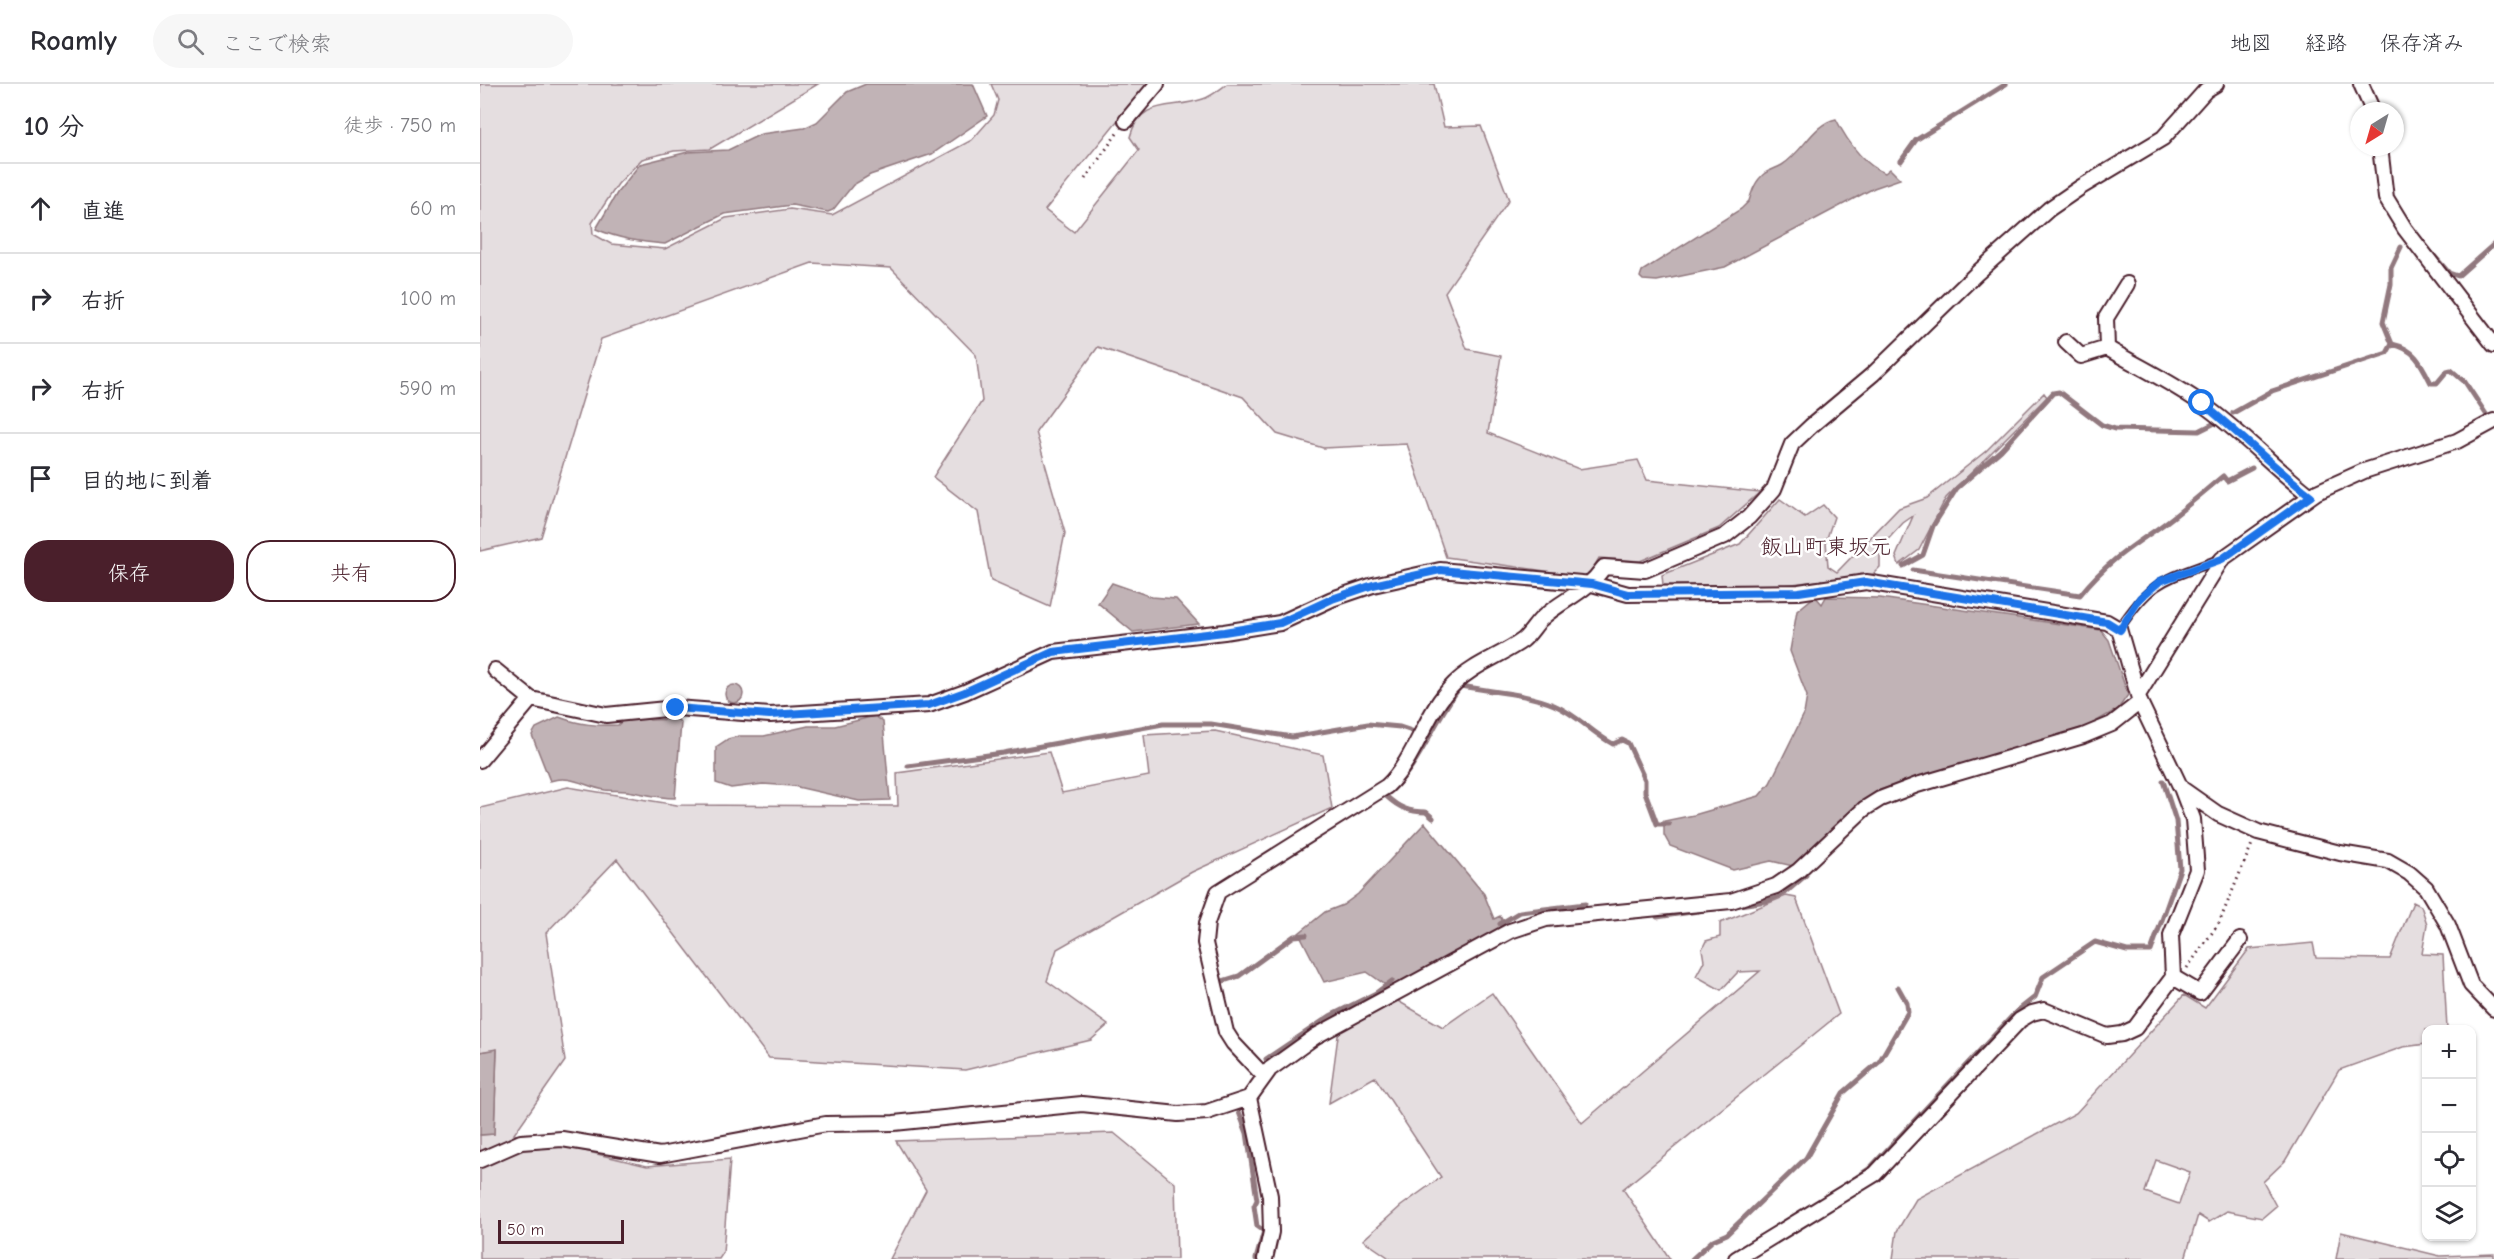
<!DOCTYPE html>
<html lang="ja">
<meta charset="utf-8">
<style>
:root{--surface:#fff;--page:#f7f7f7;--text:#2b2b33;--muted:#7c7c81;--line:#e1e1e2;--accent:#4a1f2b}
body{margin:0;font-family:"Comic Neue","Klee One",sans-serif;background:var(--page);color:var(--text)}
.controls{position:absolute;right:18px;bottom:18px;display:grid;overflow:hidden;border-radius:12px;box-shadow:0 2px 4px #0004}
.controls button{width:54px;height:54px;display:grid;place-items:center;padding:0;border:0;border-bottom:2px solid var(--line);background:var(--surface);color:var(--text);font:30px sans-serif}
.compass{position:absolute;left:1870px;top:18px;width:54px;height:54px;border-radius:50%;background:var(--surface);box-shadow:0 2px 4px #0004;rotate:217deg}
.scale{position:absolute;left:18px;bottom:15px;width:126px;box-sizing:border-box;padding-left:6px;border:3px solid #4a1f2b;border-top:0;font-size:16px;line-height:21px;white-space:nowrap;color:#4a1f2b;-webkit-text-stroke:4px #fff;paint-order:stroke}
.stop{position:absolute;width:18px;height:18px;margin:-14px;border:4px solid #1a73e8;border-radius:50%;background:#fff}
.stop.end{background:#1a73e8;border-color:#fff;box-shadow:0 2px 6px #0008}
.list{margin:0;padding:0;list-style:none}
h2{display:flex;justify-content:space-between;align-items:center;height:78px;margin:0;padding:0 24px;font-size:26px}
h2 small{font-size:20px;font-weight:400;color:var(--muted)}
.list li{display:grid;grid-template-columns:39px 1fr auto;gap:18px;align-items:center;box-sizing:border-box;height:90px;padding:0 24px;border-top:2px solid var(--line)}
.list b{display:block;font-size:22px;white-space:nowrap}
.list em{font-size:20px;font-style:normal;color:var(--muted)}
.actions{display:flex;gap:12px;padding:18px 24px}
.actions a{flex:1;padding:14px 0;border:2px solid var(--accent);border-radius:24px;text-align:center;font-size:21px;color:var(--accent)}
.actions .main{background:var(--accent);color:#fff}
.icon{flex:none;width:33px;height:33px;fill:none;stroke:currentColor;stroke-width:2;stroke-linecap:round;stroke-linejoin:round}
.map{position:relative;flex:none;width:2014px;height:1175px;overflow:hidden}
header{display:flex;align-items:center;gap:36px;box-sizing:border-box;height:84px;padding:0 30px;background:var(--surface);border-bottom:2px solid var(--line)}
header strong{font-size:28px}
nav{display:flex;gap:33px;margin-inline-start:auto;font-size:21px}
.search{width:420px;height:54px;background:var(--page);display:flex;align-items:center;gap:15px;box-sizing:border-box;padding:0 21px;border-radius:33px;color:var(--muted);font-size:22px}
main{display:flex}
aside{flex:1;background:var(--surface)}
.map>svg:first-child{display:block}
</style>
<header>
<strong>Roamly</strong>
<div class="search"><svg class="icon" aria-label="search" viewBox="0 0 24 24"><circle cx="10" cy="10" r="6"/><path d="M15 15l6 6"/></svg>ここで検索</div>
<nav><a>地図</a><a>経路</a><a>保存済み</a></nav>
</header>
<main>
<aside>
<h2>10 分<small>徒歩 · 750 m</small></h2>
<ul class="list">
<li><svg class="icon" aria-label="ahead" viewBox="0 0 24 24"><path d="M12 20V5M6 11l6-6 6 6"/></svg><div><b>直進</b></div><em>60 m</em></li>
<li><svg class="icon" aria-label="right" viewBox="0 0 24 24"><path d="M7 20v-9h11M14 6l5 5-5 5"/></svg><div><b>右折</b></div><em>100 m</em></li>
<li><svg class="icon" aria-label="right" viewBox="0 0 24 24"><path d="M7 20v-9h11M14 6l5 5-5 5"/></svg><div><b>右折</b></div><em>590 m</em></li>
<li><svg class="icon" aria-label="arrive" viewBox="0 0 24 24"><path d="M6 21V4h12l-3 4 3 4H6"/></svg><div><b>目的地に到着</b></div></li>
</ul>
<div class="actions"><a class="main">保存</a><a>共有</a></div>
</aside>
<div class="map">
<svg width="2014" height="1175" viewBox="0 0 2014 1175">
<rect width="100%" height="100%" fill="#fff"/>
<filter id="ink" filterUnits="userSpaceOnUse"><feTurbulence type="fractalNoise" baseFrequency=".0167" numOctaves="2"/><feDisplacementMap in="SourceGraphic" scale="12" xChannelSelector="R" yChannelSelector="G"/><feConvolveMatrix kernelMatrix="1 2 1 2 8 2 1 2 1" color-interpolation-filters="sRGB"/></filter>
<g filter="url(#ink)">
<path fill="#e5dee0" stroke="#987e86" stroke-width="1.5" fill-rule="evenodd" d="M0 0H338L230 65 194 67 162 75 138 100 112 139 113 150 131 160 185 165 246 134 310 125 352 131 492 56 514 31 518 16 511 0H667L565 126 594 148 659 66 650 53C661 13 692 26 723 15 732 12 740 5 747 0H954L964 43 1001 42 1029 116 965 208 987 265 1021 272 1008 349 1099 385 1158 376 1167 396 1280 408 1239 444 1160 477 1119 474 1108 493 966 473 927 360 843 364 797 350 763 313 618 263 556 348 585 449 570 523 511 497 498 428 453 393 502 317 496 271 411 184 332 179 121 255 61 453 0 467Z
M1564 309 1567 313 1466 414 1439 466 1419 481 1416 472 1433 432 1423 439 1400 464V483L1393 490 1304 501H1183L1182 491 1260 460 1300 415 1325 433 1343 421 1354 433 1346 457 1348 482 1357 488 1419 424 1447 414 1506 367Z
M735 647 843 671 852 724 712 788 577 865 567 897 628 941 611 956 485 986 289 974 137 775 66 849 85 977 34 1050 167 1082 250 1075 243 1169 239 1175H0V1051L14 1050 17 966 0 968V724L88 703 197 721 418 722 417 689 569 668 582 709 669 692 664 651Z
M1306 812 1316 814 1359 930 1143 1105 1190 1175H911L883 1156 921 1122 961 1093 895 993 849 1019 860 937 904 909 963 943 1012 909 1102 1039 1280 887 1258 888 1241 906 1216 892 1224 877 1222 865 1226 857 1240 853V839Z
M1933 818 1941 822 1947 840 1942 870 1963 871 1967 945 1946 946V960L1923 963 1859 986 1805 1077 1783 1098 1796 1122 1782 1134 1747 1127 1729 1138 1718 1131 1705 1175H1413L1417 1147 1436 1115 1596 1029 1704 911 1725 924 1769 865 1833 859 1836 874 1910 875ZM1676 1076 1710 1088 1699 1120 1665 1108Z
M634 1049 695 1099 697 1175H410L446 1106 416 1057Z
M1861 1148 1960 1172 2014 1170V1175H1856Z"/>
<path fill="#c1b3b6" stroke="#91787e" stroke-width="1.5" d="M386 0H493L507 32 452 70 390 91 373 101 353 126 348 128 312 121 244 130 185 160C161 158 139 155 116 145L137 109 160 80 208 68 248 66 281 50 324 44 337 38 367 8Z
M1356 35C1367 57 1382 80 1405 89L1410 85 1420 95 1394 104 1245 183 1177 197 1163 196 1160 193 1162 187 1261 125 1269 117C1272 107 1275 97 1285 89 1290 86 1297 84 1302 81 1323 68 1333 40 1356 35Z
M632 499 672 513 696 515 719 540 653 548 618 519Z
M1335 512 1342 520 1346 513 1400 514 1621 546 1629 556 1648 611 1638 625 1608 642 1400 706 1378 721 1313 782 1291 777 1253 786 1190 762 1184 751V737L1214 731 1279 712 1290 699 1324 630 1327 612 1310 567 1317 527Z
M245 610a9 9 0 1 1 18 0a9 9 0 1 1-18 0Z
M395 632 403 638 410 716 379 717 313 702 283 700 251 704 236 699V663L248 655 259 652H284L328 642H355Z
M79 633C100 641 117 642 138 641L142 637 166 634 170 636 197 635 201 639 195 714C180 714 168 711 153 708 144 706 134 707 125 706 105 703 92 690 70 697L52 651 56 644Z
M945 739 1004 810 1014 835 1020 832 1025 841 910 904 887 888 844 898 819 849 845 828 863 821 878 810Z
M17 965 14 1050 0 1051V968Z"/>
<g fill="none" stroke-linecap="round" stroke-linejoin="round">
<path stroke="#91787e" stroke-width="5" d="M1421 77 1436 56 1526 0
M1937 152 1969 189 1978 192 2014 160
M1912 260C1935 265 1941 279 1951 299H1957L1967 287 1971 286 1985 298 2006 330
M1753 329 1792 307 1907 269 1912 260 1903 238 1911 200V184L1921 163
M1423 482 1443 471 1453 442 1477 404 1521 366 1573 309 1579 308 1622 341 1635 345 1719 347 1737 338
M1433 486 1600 511C1624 481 1646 466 1677 445 1700 429 1721 410 1743 392L1747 397 1772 384
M428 682 523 669 683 640H731L812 653 888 640 920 643 932 647
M953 734 946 728C929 728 919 724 906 712 942 680 952 638 981 602 1012 608 1045 609 1074 621 1096 630 1112 649 1133 660L1142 656 1148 659 1165 696V708L1177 740H1189
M1177 833 1287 817 1305 809 1326 791 1324 789
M1020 840 1040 828 1105 820
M743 897 759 892 814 852 826 851
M786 975 850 932 896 909 912 897
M759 1028 767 1049 777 1116 774 1122 777 1142 784 1147 776 1175
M1374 1095 1390 1084 1536 928 1555 913 1563 893 1615 858 1647 867H1671L1700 785 1696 737 1683 697
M1212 1175 1233 1156 1247 1150 1326 1074 1363 1009 1399 978 1428 928 1427 919 1418 903"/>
<g stroke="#4a1f2b" stroke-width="11">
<path id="lane" d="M1639 545C1673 494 1685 496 1740 475"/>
</g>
<g stroke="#4a1f2b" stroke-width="18">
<path id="street" d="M1881 0 1893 27
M646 37 677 0
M1900 63 1906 114 1925 145 2014 261
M1586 258 1601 272 1627 264C1659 283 1693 299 1722 320 1761 347 1793 383 1831 412
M1627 264 1626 234 1647 200
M15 586 51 615 126 631 196 624 290 631 449 621 485 608 573 568 744 548 800 539 852 515 893 501 960 486 1112 500 1148 510 1319 508 1386 498 1627 538 1639 545 1660 618 1701 704 1738 730 1778 748 1860 769 1908 777 1929 789 1946 804 1968 841 1991 901 2014 925
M1658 611 1742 475 1837 408 1884 387 1977 357 2014 337
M0 676 51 615
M1693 893 1720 909 1760 856
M784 992 753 959 746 948 725 859 727 839 738 808 907 702C937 673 944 629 974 600 994 580 1021 572 1043 556 1050 550 1055 541 1061 535 1084 514 1105 510 1124 483L1165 486 1245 452 1269 433 1294 405 1312 360 1331 342 1393 290 1496 190 1569 125 1601 103 1683 54 1726 6 1736 0
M0 1076 41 1058 82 1055 180 1071 346 1040 414 1039 602 1020 698 1030 727 1028 769 1014
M785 1175 791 1148 790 1112 769 1014 790 985 836 952 1030 847 1066 835 1251 817 1296 802 1318 787 1384 725 1400 715 1437 701 1603 652 1632 640 1660 618
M1256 1175 1395 1090 1540 936 1552 929 1564 926 1627 952 1642 950 1655 944 1693 893 1691 851 1717 786 1713 735 1702 706"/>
</g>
<path stroke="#4a1f2b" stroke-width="3" stroke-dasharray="1.5 4.5" stroke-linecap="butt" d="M605 95 638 48
M1707 884 1739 839 1772 760"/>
<use href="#lane" stroke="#fff" stroke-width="7"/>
<use href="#street" stroke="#fff" stroke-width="14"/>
</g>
</g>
<g fill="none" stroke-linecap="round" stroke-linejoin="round" filter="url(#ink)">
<path stroke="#1a73e8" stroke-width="8" d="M196 624 290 631 449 621 485 608 573 568 744 548 800 539 852 515 893 501 960 486 1112 500 1148 510 1319 508 1386 498 1627 538 1640 546 1660 514 1680 497 1742 475 1831 412C1793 383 1759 349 1722 319"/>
</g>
<g text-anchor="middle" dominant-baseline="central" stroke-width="5" stroke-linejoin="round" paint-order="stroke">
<g font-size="22" fill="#4a1f2b" stroke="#fff">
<text x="1346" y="463">飯山町東坂元</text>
</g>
</g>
</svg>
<div class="controls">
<button>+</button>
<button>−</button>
<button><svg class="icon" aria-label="locate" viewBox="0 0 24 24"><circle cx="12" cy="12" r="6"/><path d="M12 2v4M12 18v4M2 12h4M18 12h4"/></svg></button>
<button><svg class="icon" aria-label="layers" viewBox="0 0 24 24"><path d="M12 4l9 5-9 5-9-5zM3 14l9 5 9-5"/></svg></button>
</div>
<svg class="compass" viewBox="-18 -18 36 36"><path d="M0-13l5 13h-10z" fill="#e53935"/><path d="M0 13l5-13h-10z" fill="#7c7c81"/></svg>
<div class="scale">50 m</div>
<div class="stop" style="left:1722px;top:319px"></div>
<div class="stop end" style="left:196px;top:624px"></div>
</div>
</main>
